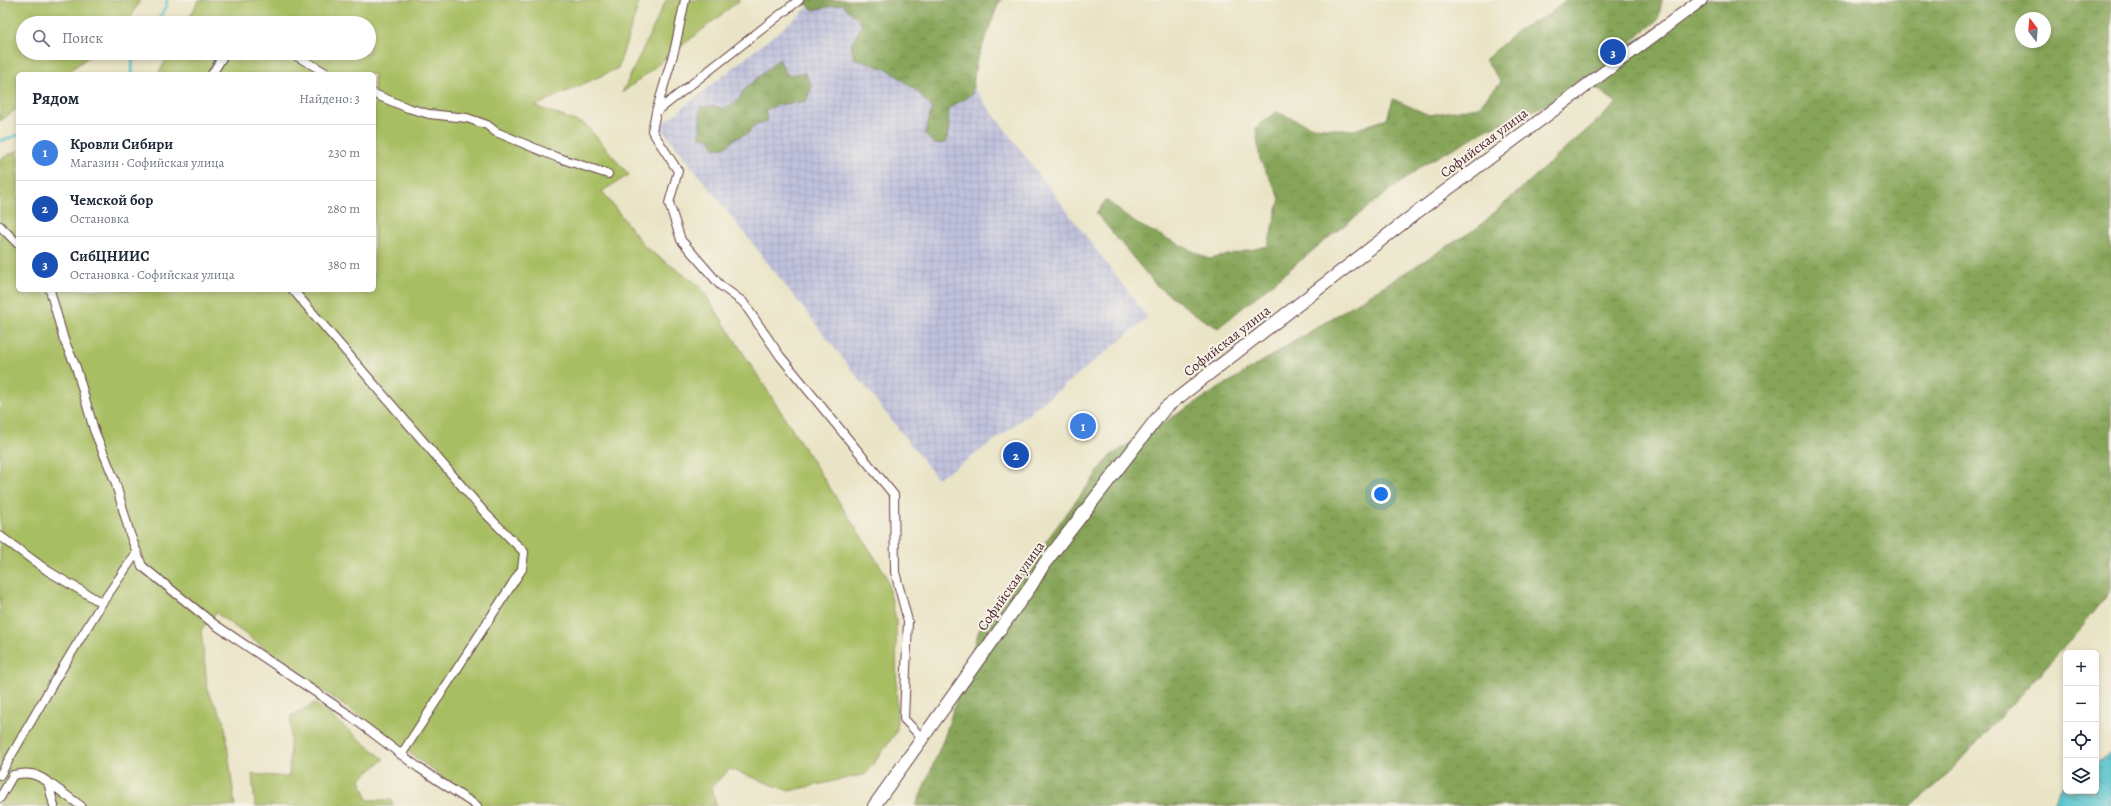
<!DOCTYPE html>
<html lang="ru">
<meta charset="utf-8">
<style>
:root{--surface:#fff;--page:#f6f6f7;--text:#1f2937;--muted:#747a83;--line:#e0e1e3;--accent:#111827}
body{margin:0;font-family:Alegreya,serif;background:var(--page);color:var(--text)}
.controls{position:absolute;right:12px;bottom:12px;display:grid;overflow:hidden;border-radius:6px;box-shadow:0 2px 6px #0003}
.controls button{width:36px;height:36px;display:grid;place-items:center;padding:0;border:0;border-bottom:1px solid var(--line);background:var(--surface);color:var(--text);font:20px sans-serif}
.compass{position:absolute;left:2015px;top:12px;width:36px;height:36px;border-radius:50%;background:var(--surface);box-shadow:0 2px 6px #0003;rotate:344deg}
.you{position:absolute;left:1381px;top:494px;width:14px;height:14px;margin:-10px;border:3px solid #fff;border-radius:50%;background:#1a73e8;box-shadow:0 0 0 6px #1a73e833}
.badge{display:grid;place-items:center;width:26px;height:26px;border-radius:50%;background:var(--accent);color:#fff;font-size:13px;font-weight:700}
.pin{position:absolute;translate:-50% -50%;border:2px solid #fff;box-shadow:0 1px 4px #0006}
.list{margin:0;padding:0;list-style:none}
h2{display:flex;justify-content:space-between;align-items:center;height:52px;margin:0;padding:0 16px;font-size:17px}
h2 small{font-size:13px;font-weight:400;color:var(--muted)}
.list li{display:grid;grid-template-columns:26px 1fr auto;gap:12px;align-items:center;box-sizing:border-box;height:56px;padding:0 16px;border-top:1px solid var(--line)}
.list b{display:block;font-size:15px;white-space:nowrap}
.list p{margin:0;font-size:13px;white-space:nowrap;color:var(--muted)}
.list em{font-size:13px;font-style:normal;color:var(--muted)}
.icon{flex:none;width:22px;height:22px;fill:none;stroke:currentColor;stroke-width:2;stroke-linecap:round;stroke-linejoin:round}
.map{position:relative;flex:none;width:2111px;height:806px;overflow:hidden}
.search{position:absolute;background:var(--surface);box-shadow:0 2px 6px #0003;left:16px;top:16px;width:360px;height:44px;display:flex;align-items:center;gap:10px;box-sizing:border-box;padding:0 14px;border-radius:22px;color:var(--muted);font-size:15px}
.panel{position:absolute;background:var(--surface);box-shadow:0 2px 6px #0003;left:16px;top:72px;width:360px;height:220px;border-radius:6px}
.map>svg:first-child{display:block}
</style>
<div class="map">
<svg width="2111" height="806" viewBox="0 0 2111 806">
<defs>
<pattern id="industrial-grid" width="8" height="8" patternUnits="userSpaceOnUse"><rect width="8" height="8" fill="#c0c2dd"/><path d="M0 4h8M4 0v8" fill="none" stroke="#a6a6be"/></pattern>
<pattern id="forest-crowns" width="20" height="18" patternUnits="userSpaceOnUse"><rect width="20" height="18" fill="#86a558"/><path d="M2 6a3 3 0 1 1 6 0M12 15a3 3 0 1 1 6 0" fill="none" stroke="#708649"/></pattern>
<pattern id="water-ripples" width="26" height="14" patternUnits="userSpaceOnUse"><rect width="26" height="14" fill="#58c5ce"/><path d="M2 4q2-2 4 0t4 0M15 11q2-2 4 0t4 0" fill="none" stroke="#4b9fa7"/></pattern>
</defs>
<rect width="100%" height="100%" fill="#f7f3e8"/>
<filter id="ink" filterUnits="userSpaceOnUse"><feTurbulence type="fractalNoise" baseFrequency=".025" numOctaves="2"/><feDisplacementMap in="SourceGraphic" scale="8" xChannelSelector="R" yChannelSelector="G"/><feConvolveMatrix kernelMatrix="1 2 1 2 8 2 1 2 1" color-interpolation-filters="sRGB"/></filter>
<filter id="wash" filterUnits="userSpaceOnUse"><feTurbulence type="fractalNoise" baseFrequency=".012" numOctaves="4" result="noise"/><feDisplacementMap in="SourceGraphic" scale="16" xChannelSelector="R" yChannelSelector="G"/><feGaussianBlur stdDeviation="0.9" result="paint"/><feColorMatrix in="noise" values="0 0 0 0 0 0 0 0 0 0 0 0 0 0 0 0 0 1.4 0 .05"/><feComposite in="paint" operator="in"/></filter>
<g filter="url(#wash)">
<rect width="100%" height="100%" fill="#eae4c6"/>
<path fill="url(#industrial-grid)" d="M818 0H907L1148 318 1006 432 964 462 937 478 660 126Z"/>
<path fill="#a8be62" stroke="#796e46" d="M0 0H140L128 23H23V53H94L65 74H18V108L0 121Z
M199 0H640L618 68 535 106 586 125 629 175 602 191 646 248 700 286 886 575 896 619 897 731 866 774 789 791 730 769 712 786 716 806H483L216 613 201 630 208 692 224 720 235 806H0V159L18 150V290H374V74H158L170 53H369V23H186Z
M666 0H740L622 93Z
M315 703 384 759 360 779 368 800H391L393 806H255L252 774 289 777 291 716Z"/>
<path fill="url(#forest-crowns)" stroke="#686242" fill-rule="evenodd" d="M808 0H1002L999 2 976 63 972 94 948 109 949 125 946 143 934 144 925 134 932 108 917 91 889 70 854 58 851 45 862 25 858 19 842 4 814 10 805 3Z
M1565 0H1662L1658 20 1619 51 1705 0H2111V591L2078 632 1941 781 1912 806H916L944 738 979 630 1110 456 1477 228 1617 103 1582 78 1544 106 1488 129 1423 165 1328 238 1218 328 1202 319 1155 284 1096 213 1106 200 1137 224 1209 259 1268 246 1280 198 1260 160 1256 128 1276 112 1313 127 1354 130 1387 119 1393 99 1429 115 1478 107 1501 82 1485 60 1518 30 1550 14ZM2021 18H2045V42H2021Z
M779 59 787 75 805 73 812 86 806 101 778 105 765 110 767 122 756 124 747 134 734 139 729 145 715 149 710 138 700 137V107L713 106 724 109 739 100 744 90Z"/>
<path fill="url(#water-ripples)" stroke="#51727c" d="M2111 754V806H2051L2062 786 2066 783V791H2096V763Z"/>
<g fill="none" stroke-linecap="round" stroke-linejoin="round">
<path stroke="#58c5ce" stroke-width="2.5" d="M156 23 166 7 167 0
M132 74 133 53
M0 141 18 135"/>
</g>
</g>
<g filter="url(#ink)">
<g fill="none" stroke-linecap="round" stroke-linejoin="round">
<g stroke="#623d42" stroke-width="10">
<path id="minor" d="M685 0 675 48 656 112 652 131 678 171 669 203 681 240 720 285 743 302 780 356 894 495 895 572 908 621 904 719 922 738
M291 53 328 74
M212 74 225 53
M374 94 408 108 429 114 467 118 487 125 496 132 556 157 608 174
M656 112 799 0
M0 226 18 244
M50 290 64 340 76 367 94 430 115 481 130 534 142 566 214 624 345 712 419 768 477 806
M293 290 485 513 524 552 522 569 401 755
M0 536 48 571 102 603 137 552
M0 775 55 680 102 603
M0 798 13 775C28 772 35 773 48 782
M54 806 48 782 81 806"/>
</g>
<g stroke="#623d42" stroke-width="14">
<path id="secondary" d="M874 806 1031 586 1044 564 1165 408 1416 213 1701 0"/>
</g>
<use href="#minor" stroke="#fff" stroke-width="8"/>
<use href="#secondary" stroke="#fff" stroke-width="12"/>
</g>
</g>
<g text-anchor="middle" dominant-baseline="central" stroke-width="4" stroke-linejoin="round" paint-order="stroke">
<g font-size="14" fill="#4a1f2b" stroke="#f7f3e8">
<text transform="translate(1484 143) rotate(-37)">Софийская улица</text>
<text transform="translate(1227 341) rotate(-38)">Софийская улица</text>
<text transform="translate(1011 586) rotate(-55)">Софийская улица</text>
</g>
</g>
</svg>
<div class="controls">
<button>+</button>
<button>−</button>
<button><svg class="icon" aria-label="locate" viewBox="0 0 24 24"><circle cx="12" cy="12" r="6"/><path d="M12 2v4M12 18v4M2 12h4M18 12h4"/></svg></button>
<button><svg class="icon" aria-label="layers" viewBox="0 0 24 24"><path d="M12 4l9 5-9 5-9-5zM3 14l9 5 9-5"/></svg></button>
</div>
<svg class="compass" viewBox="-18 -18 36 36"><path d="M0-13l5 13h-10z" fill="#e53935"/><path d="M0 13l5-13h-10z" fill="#747a83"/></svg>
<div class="you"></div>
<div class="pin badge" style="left:1083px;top:426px;background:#3f7fe0">1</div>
<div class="pin badge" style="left:1016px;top:455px;background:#1a4fb4">2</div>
<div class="pin badge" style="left:1613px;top:52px;background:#1a4fb4">3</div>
<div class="search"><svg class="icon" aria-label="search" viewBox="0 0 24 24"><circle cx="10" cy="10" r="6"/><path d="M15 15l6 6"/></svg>Поиск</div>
<section class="panel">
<h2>Рядом<small>Найдено: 3</small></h2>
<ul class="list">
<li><span class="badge" style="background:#3f7fe0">1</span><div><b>Кровли Сибири</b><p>Магазин · Софийская улица</p></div><em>230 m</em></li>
<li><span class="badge" style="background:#1a4fb4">2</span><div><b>Чемской бор</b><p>Остановка</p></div><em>280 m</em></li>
<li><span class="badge" style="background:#1a4fb4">3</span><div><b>СибЦНИИС</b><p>Остановка · Софийская улица</p></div><em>380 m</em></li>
</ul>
</section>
</div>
